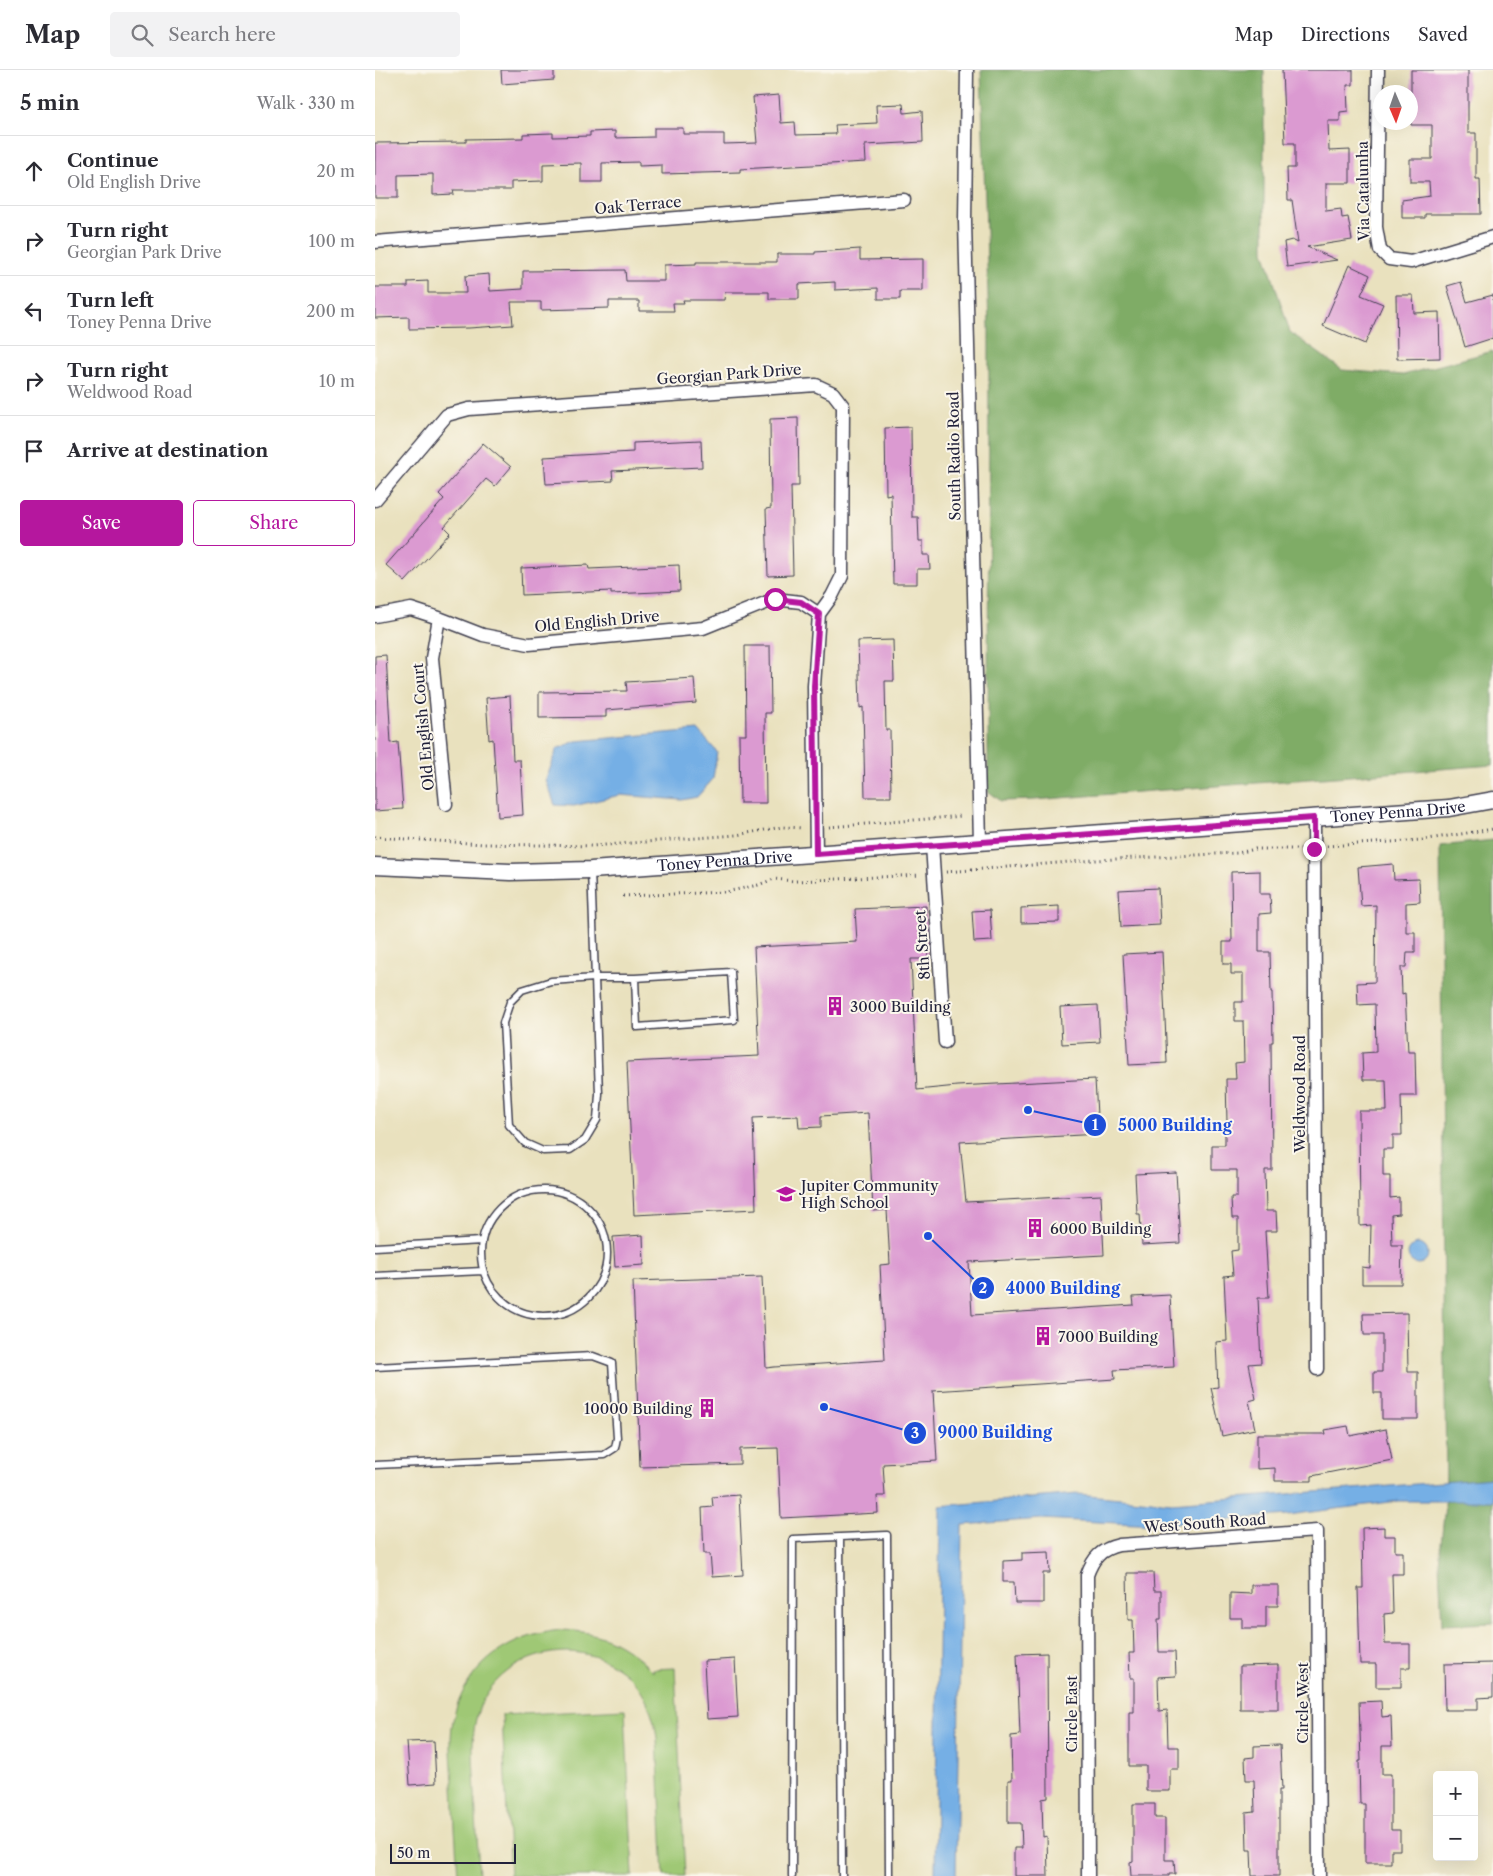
<!DOCTYPE html>
<meta charset="utf-8">
<style>
:root{--surface:#fff;--page:#f2f2f3;--text:#2b2b33;--muted:#7c7c81;--line:#e1e1e2;--accent:#b5179e}
body{margin:0;font-family:"Libre Caslon Text",serif;background:var(--page);color:var(--text)}
.controls{position:absolute;right:15px;bottom:15px;display:grid;overflow:hidden;border-radius:5px;box-shadow:0 5px 20px #0002}
.controls button{width:45px;height:45px;display:grid;place-items:center;padding:0;border:0;border-bottom:1px solid var(--line);background:var(--surface);color:var(--text);font:25px sans-serif}
.compass{position:absolute;left:998px;top:15px;width:45px;height:45px;border-radius:50%;background:var(--surface);box-shadow:0 5px 20px #0002;rotate:178deg}
.scale{position:absolute;left:15px;bottom:12px;width:126px;box-sizing:border-box;padding-left:5px;border:2px solid #22223b;border-top:0;font-size:14px;line-height:18px;white-space:nowrap;color:#22223b;-webkit-text-stroke:4px #fbf7ec;paint-order:stroke}
.stop{position:absolute;width:15px;height:15px;margin:-11px;border:4px solid #b5179e;border-radius:50%;background:#fff}
.stop.end{background:#b5179e;border-color:#fff;box-shadow:0 1px 5px #0008}
.list{margin:0;padding:0;list-style:none}
h2{display:flex;justify-content:space-between;align-items:center;height:65px;margin:0;padding:0 20px;font-size:21px}
h2 small{font-size:16px;font-weight:400;color:var(--muted)}
.list li{display:grid;grid-template-columns:32px 1fr auto;gap:15px;align-items:center;box-sizing:border-box;height:70px;padding:0 20px;border-top:1px solid var(--line)}
.list b{display:block;font-size:19px;white-space:nowrap}
.list p{margin:0;font-size:16px;white-space:nowrap;color:var(--muted)}
.list em{font-size:16px;font-style:normal;color:var(--muted)}
.actions{display:flex;gap:10px;padding:15px 20px}
.actions a{flex:1;padding:11px 0;border:1px solid var(--accent);border-radius:5px;text-align:center;font-size:18px;color:var(--accent)}
.actions .main{background:var(--accent);color:#fff}
.icon{flex:none;width:28px;height:28px;fill:none;stroke:currentColor;stroke-width:2;stroke-linecap:round;stroke-linejoin:round}
.map{position:relative;flex:none;width:1118px;height:1806px;overflow:hidden}
header{display:flex;align-items:center;gap:30px;box-sizing:border-box;height:70px;padding:0 25px;background:var(--surface);border-bottom:1px solid var(--line)}
header strong{font-size:24px}
nav{display:flex;gap:28px;margin-inline-start:auto;font-size:18px}
.search{width:350px;height:45px;background:var(--page);display:flex;align-items:center;gap:12px;box-sizing:border-box;padding:0 18px;border-radius:5px;color:var(--muted);font-size:19px}
main{display:flex}
aside{flex:1;background:var(--surface)}
.map>svg:first-child{display:block}
</style>
<header>
<strong>Map</strong>
<div class="search"><svg class="icon" aria-label="search" viewBox="0 0 24 24"><circle cx="10" cy="10" r="6"/><path d="M15 15l6 6"/></svg>Search here</div>
<nav><a>Map</a><a>Directions</a><a>Saved</a></nav>
</header>
<main>
<aside>
<h2>5 min<small>Walk · 330 m</small></h2>
<ul class="list">
<li><svg class="icon" aria-label="ahead" viewBox="0 0 24 24"><path d="M12 20V5M6 11l6-6 6 6"/></svg><div><b>Continue</b><p>Old English Drive</p></div><em>20 m</em></li>
<li><svg class="icon" aria-label="right" viewBox="0 0 24 24"><path d="M7 20v-9h11M14 6l5 5-5 5"/></svg><div><b>Turn right</b><p>Georgian Park Drive</p></div><em>100 m</em></li>
<li><svg class="icon" aria-label="left" viewBox="0 0 24 24"><path d="M17 20v-9H6M10 6l-5 5 5 5"/></svg><div><b>Turn left</b><p>Toney Penna Drive</p></div><em>200 m</em></li>
<li><svg class="icon" aria-label="right" viewBox="0 0 24 24"><path d="M7 20v-9h11M14 6l5 5-5 5"/></svg><div><b>Turn right</b><p>Weldwood Road</p></div><em>10 m</em></li>
<li><svg class="icon" aria-label="arrive" viewBox="0 0 24 24"><path d="M6 21V4h12l-3 4 3 4H6"/></svg><div><b>Arrive at destination</b></div></li>
</ul>
<div class="actions"><a class="main">Save</a><a>Share</a></div>
</aside>
<div class="map">
<svg width="1118" height="1806" viewBox="0 0 1118 1806">
<rect width="100%" height="100%" fill="#fbf7ec"/>
<filter id="ink" filterUnits="userSpaceOnUse"><feTurbulence type="fractalNoise" baseFrequency=".02" numOctaves="2"/><feDisplacementMap in="SourceGraphic" scale="10" xChannelSelector="R" yChannelSelector="G"/><feConvolveMatrix kernelMatrix="1 2 1 2 8 2 1 2 1" color-interpolation-filters="sRGB"/></filter>
<filter id="wash" filterUnits="userSpaceOnUse"><feTurbulence type="fractalNoise" baseFrequency=".0096" numOctaves="4" result="noise"/><feDisplacementMap in="SourceGraphic" scale="20" xChannelSelector="R" yChannelSelector="G"/><feGaussianBlur stdDeviation="1.12" result="paint"/><feColorMatrix in="noise" values="0 0 0 0 0 0 0 0 0 0 0 0 0 0 0 0 0 1.4 0 .05"/><feComposite in="paint" operator="in"/></filter>
<g filter="url(#wash)">
<rect width="100%" height="100%" fill="#e9e1be"/>
<path fill="#9fc874" stroke="#607558" d="M185 1560C225 1561 250 1573 278 1602V1599L300 1598 310 1806H289L282 1669C279 1645 271 1622 252 1605 206 1564 130 1580 105 1636 94 1664 99 1694 100 1723 101 1750 103 1778 104 1806H83C81 1775 79 1745 78 1714 77 1691 73 1665 80 1642 95 1592 135 1566 185 1560Z
M250 1639 258 1806H135L127 1645Z"/>
<path fill="#7fac66" stroke="#506750" d="M606 0H889V181L915 262 967 300 1028 305 1118 281V695L659 730 626 731 613 721 614 257Z
M1118 770V1553L1067 1555 1064 1494 1071 1425 1065 776Z"/>
<path fill="#75afe5" stroke="#4c6890" d="M323 660 342 682 338 709 322 727 307 730 245 725 199 736 180 735 171 710 182 679 201 671Z
M1033 1184a10 10 0 1 1 20 0a10 10 0 1 1-20 0Z
M1118 1408V1431H1023L913 1445 780 1455 666 1449 587 1455 581 1806H560L565 1436 703 1424 797 1433Z"/>
<g id="blocks">
<path fill="#db9ad1" d="M126 0H179V10L127 14Z
M907 0H978V15H972L973 41 965 42V51H953L954 81 975 80V113H951V141L966 139 967 148 973 147 977 170 932 177 962 190 912 197 909 172 917 170 923 173 917 130H913L912 98H920V73H910Z
M1036 0H1093V63H1101V109H1105L1106 144H1050V148H1027V130L1055 126 1054 112H1035V89H1057V55H1036Z
M404 25 406 53 420 52 421 65 461 64 460 55 502 53 501 35 528 34 529 43 547 41 548 72 490 75 491 92 365 99V102L287 104V95L264 96V92L227 93V112H206V93L168 94V111L136 112V120H78L79 124 58 125V104L23 105V128H0V73L91 72V69L148 68V64L178 63V67L215 66V62L240 61V68L279 67V58H308V64H349V74L382 73 378 27Z
M485 179V190L548 189V221H525V229H503V218L460 220V212L424 214V229H394V222H350L349 230H308L309 233H298L299 241H264V231H234V238L166 240V232H136L138 255 94 258 34 259V247L0 248V217H33V212L53 211V223H91L90 206 114 204 115 221 148 219V201L250 200 251 211H289V195L321 194V192H402V184H440V182Z
M974 195 995 205 986 225 1008 234 990 274 948 256Z
M1086 212 1092 232 1118 225V268L1090 277 1072 216Z
M1021 225H1038L1039 243 1064 242 1065 288 1022 289Z
M423 348 424 416H416L418 505 393 506 391 439 396 438 395 349Z
M536 357 537 447H543L544 471H548V485H554L555 499H542V514H518L516 424 511 425 510 358Z
M326 370 327 397 237 401 238 411 171 414 169 387 258 382V373Z
M108 373 136 397 120 416 111 409 69 457 75 463 30 512 11 495 69 429 64 424Z
M213 495 214 499 304 495 305 521 236 524V521L147 525 146 498Z
M518 570 519 611H510L511 660H515L516 727H490L488 637 485 638 483 571Z
M370 576H395L396 643H390L391 733H365L364 665H371Z
M11 585 16 673 23 672 28 739 0 741V586Z
M319 608 321 633 231 640V647L164 648V622L252 621 251 612Z
M135 626 138 690H145L148 745 123 747 118 669 114 670 111 628Z
M1018 794 1019 810 1044 809 1045 832 1031 833V862H1040V882H1032L1031 897H1026L1027 924 1030 923 1033 982H1040L1041 1026H1026L1027 1065H1018V1079H1008V1106H1015V1128L1024 1127V1144L1016 1145 1017 1175H1027L1026 1214H987V1197L995 1198 996 1155 985 1156 984 1041H1012L1011 1010H988L987 983 1001 982 1000 934 983 935 982 913 1000 912 1001 835 986 836 983 797Z
M885 801V824H895L896 843 884 844V882H895L896 922H897L898 972H896L897 1100H890L891 1141H901L902 1161H890L894 1228H883L886 1293 874 1294 881 1329 874 1331 880 1359 847 1366 836 1318 843 1317 841 1272 852 1271 849 1206 858 1205 856 1181 863 1180V1148H857L856 1127H862V1100H837V1075H850V1052H852L851 1009H861L860 993 869 992 868 951H860V932H868V904H856V894H848V872H857L856 802Z
M783 818 785 855 746 857 744 820Z
M551 836 553 889H536L542 1020 582 1016 720 1009 723 1064 585 1072 591 1132 726 1125 729 1185 594 1192 597 1245 759 1235 758 1227 795 1225 799 1297 739 1300 740 1309 558 1321 562 1391 508 1394 510 1426H502L503 1443 406 1448 403 1378 365 1379V1394L265 1397 258 1211 387 1207 391 1298 399 1297 510 1290 505 1195 515 1194 512 1140 498 1141 493 1043 446 1046V1057L424 1058 423 1046 378 1048 381 1139 259 1145 252 992 384 986 379 877 482 872 480 839Z
M684 836V852L646 853V838Z
M615 840 617 871 599 872 597 841Z
M787 882 792 993 754 995 748 884Z
M723 935 725 972 687 974 685 937Z
M801 1102 805 1173 767 1175 765 1144H762L760 1104Z
M268 1165 269 1195 240 1197 238 1167Z
M1032 1243 1033 1302H1043V1349H1007V1323H999V1302H1007V1265H989L988 1244Z
M973 1356 975 1366 1011 1359 1017 1390 937 1406V1411H900V1398L882 1399V1364H951L950 1360Z
M364 1425 368 1505 337 1507 335 1484H329L327 1438 338 1437 337 1427Z
M1009 1457V1466H1020V1482H1028V1504H1017L1018 1543 1009 1544 1010 1574H1035V1598H1026V1617H1001V1594H985L983 1518H988L987 1458Z
M674 1482 675 1503H668V1533H640L639 1512H628V1491L647 1490V1483Z
M752 1503H778L779 1521H786V1549H783L784 1582H800L801 1606 783 1607 784 1641 792 1640 793 1677H804V1699H795V1721H771V1696H754V1642H759V1608H755L754 1583H759L758 1550H753Z
M876 1515H903V1536H891V1558H867V1548H855V1523L876 1524Z
M672 1583 673 1728 667 1729 668 1767 672 1766 673 1806H639V1778H647L646 1753H633V1710H637L636 1666 645 1665 642 1584Z
M360 1589 363 1647 332 1649 329 1591Z
M1118 1593V1627L1103 1628V1640H1070L1069 1594Z
M903 1595V1639H865V1596Z
M1006 1631 1007 1647 1016 1646 1017 1676H1007V1704H1016V1760H1025V1780H1016V1793H990V1734H985L984 1691H986L984 1632Z
M59 1671 61 1713 35 1715 32 1672Z
M905 1675 907 1720H904V1806H877L876 1780H872L871 1743 880 1742 879 1710H871L870 1688 879 1687V1676Z
M758 1734H780V1748H790V1790H799L800 1804H794V1806H756L755 1792 758 1791Z"/>
</g>
</g>
<g filter="url(#ink)">
<use href="#blocks" fill-opacity="0" stroke="#403f4f" stroke-width="1"/>
<g fill="none" stroke-linecap="round" stroke-linejoin="round">
<g stroke="#403f4f" stroke-width="9">
<path id="service" d="M216 802 217 825 220 908 224 1024 222 1050 210 1070 195 1080 168 1081 150 1073 134 1055 128 953 135 932 147 920 176 911 220 908H260L356 902 359 950 262 957 260 908
M106 1183a63 63 0 1 1 126 0a63 63 0 1 1-126 0Z
M0 1177 107 1171
M0 1206 108 1201
M0 1297 218 1286 237 1293 242 1368 240 1378 229 1385 0 1395
M465 1467 467 1806
M417 1806 418 1469 512 1465 514 1806"/>
</g>
<g stroke="#403f4f" stroke-width="15">
<path id="minor" d="M592 0 590 151 605 772
M1003 0 1001 157 1005 180 1014 189 1036 192 1118 167
M0 172 529 130
M0 430 72 345 94 339 441 315 458 323 468 336 467 506 457 526 444 544 439 616 441 784
M0 546 36 539 64 548 108 565 154 574 328 558 400 529 426 532 444 544
M64 548 57 588 71 734
M939 748 942 1299
M557 775 570 972
M713 1806 712 1505C718 1488 726 1479 744 1475L942 1461 944 1806"/>
</g>
<g stroke="#403f4f" stroke-width="19">
<g id="tertiary">
<path id="s1" d="M0 796 135 802 216 800 1074 738 1118 730"/>
</g>
</g>
<path stroke="#403f4f" stroke-width="3" stroke-dasharray="1 4" stroke-linecap="butt" d="M454 757 588 746
M0 767 109 774 218 776 361 765 407 757 428 758
M952 776 1047 770 1118 759
M571 802 720 790 863 783 880 779H926
M248 826 351 822 383 815 399 809 420 811 545 805"/>
<use href="#service" stroke="#fff" stroke-width="6"/>
<use href="#minor" stroke="#fff" stroke-width="12"/>
<use href="#tertiary" stroke="#fff" stroke-width="16"/>
</g>
</g>
<g fill="none" stroke-linecap="round" stroke-linejoin="round" filter="url(#ink)">
<path stroke="#b5179e" stroke-width="6" d="M400 529 426 532 444 544 439 616 441 784 939 748V779"/>
</g>
<defs>
<g id="building-bare" transform="scale(1.5)"><path d="M-4-6H4V6H1V3H-1V6H-4ZM-2.5-4.3h1.7v1.8h-1.7ZM.8-4.3h1.7v1.8H.8ZM-2.5-1h1.7V.8h-1.7ZM.8-1h1.7V.8H.8Z" fill="#b5179e" stroke="#fbf7ec" stroke-width="2.5" paint-order="stroke"/></g>
<g id="school-bare" transform="scale(1.5)"><path d="M0-5L7-2L0 1L-7-2ZM-4 1L0 2.5L4 1V4Q0 6-4 4Z" fill="#b5179e" stroke="#fbf7ec" stroke-width="2.5" paint-order="stroke"/></g>
</defs>
<g fill-rule="evenodd">
<use href="#building-bare" x="460" y="936"/>
<use href="#school-bare" x="411" y="1124"/>
<use href="#building-bare" x="660" y="1158"/>
<use href="#building-bare" x="668" y="1266"/>
<use href="#building-bare" x="332" y="1338"/>
</g>
<g text-anchor="middle" dominant-baseline="central" stroke-width="4" stroke-linejoin="round" paint-order="stroke">
<g font-size="15" fill="#22223b" stroke="#fbf7ec">
<text transform="translate(988 121) rotate(-91)">Via Catalunha</text>
<text transform="translate(263 135) rotate(-5)">Oak Terrace</text>
<text transform="translate(354 304) rotate(-4)">Georgian Park Drive</text>
<text transform="translate(579 386) rotate(-91)">South Radio Road</text>
<text transform="translate(222 551) rotate(-5)">Old English Drive</text>
<text transform="translate(48 657) rotate(-95)">Old English Court</text>
<text stroke="none"><textPath href="#s1" startOffset="1025">Toney Penna Drive</textPath></text>
<text stroke="none"><textPath href="#s1" startOffset="350">Toney Penna Drive</textPath></text>
<text transform="translate(547 875) rotate(-94)">8th Street</text>
<text transform="translate(924 1024) rotate(-90)">Weldwood Road</text>
<text transform="translate(830 1453) rotate(-4)">West South Road</text>
<text transform="translate(927 1633) rotate(-90)">Circle West</text>
<text transform="translate(696 1644) rotate(-90)">Circle East</text>
</g>
<g font-size="15" fill="#22223b" stroke="#fbf7ec" text-anchor="start">
<text x="475" y="936">3000 Building</text>
<text x="426" y="1115">Jupiter Community<tspan x="426" dy="17">High School</tspan></text>
<text x="675" y="1158">6000 Building</text>
<text x="683" y="1266">7000 Building</text>
<text x="317" y="1338" text-anchor="end">10000 Building</text>
</g>
</g>
<path fill="none" stroke="#1d4ed8" stroke-width="2" d="M653 1040L720 1055M553 1166L608 1218M449 1337L540 1363"/>
<g fill="#1d4ed8" stroke="#fbf7ec" stroke-width="2">
<circle cx="653" cy="1040" r="5"/>
<circle cx="553" cy="1166" r="5"/>
<circle cx="449" cy="1337" r="5"/>
<circle cx="720" cy="1055" r="12"/>
<circle cx="608" cy="1218" r="12"/>
<circle cx="540" cy="1363" r="12"/>
</g>
<g font-size="15" text-anchor="middle" font-weight="bold" fill="#fff">
<text x="720" y="1060">1</text>
<text x="608" y="1223">2</text>
<text x="540" y="1368">3</text>
</g>
<g font-size="16" text-anchor="middle" font-weight="bold" fill="#1d4ed8" stroke="#fbf7ec" stroke-width="4" stroke-linejoin="round" paint-order="stroke">
<text x="800" y="1061">5000 Building</text>
<text x="688" y="1224">4000 Building</text>
<text x="620" y="1368">9000 Building</text>
</g>
</svg>
<div class="controls">
<button>+</button>
<button>−</button>
</div>
<svg class="compass" viewBox="-18 -18 36 36"><path d="M0-13l5 13h-10z" fill="#e53935"/><path d="M0 13l5-13h-10z" fill="#7c7c81"/></svg>
<div class="scale">50 m</div>
<div class="stop" style="left:400px;top:529px"></div>
<div class="stop end" style="left:939px;top:779px"></div>
</div>
</main>
